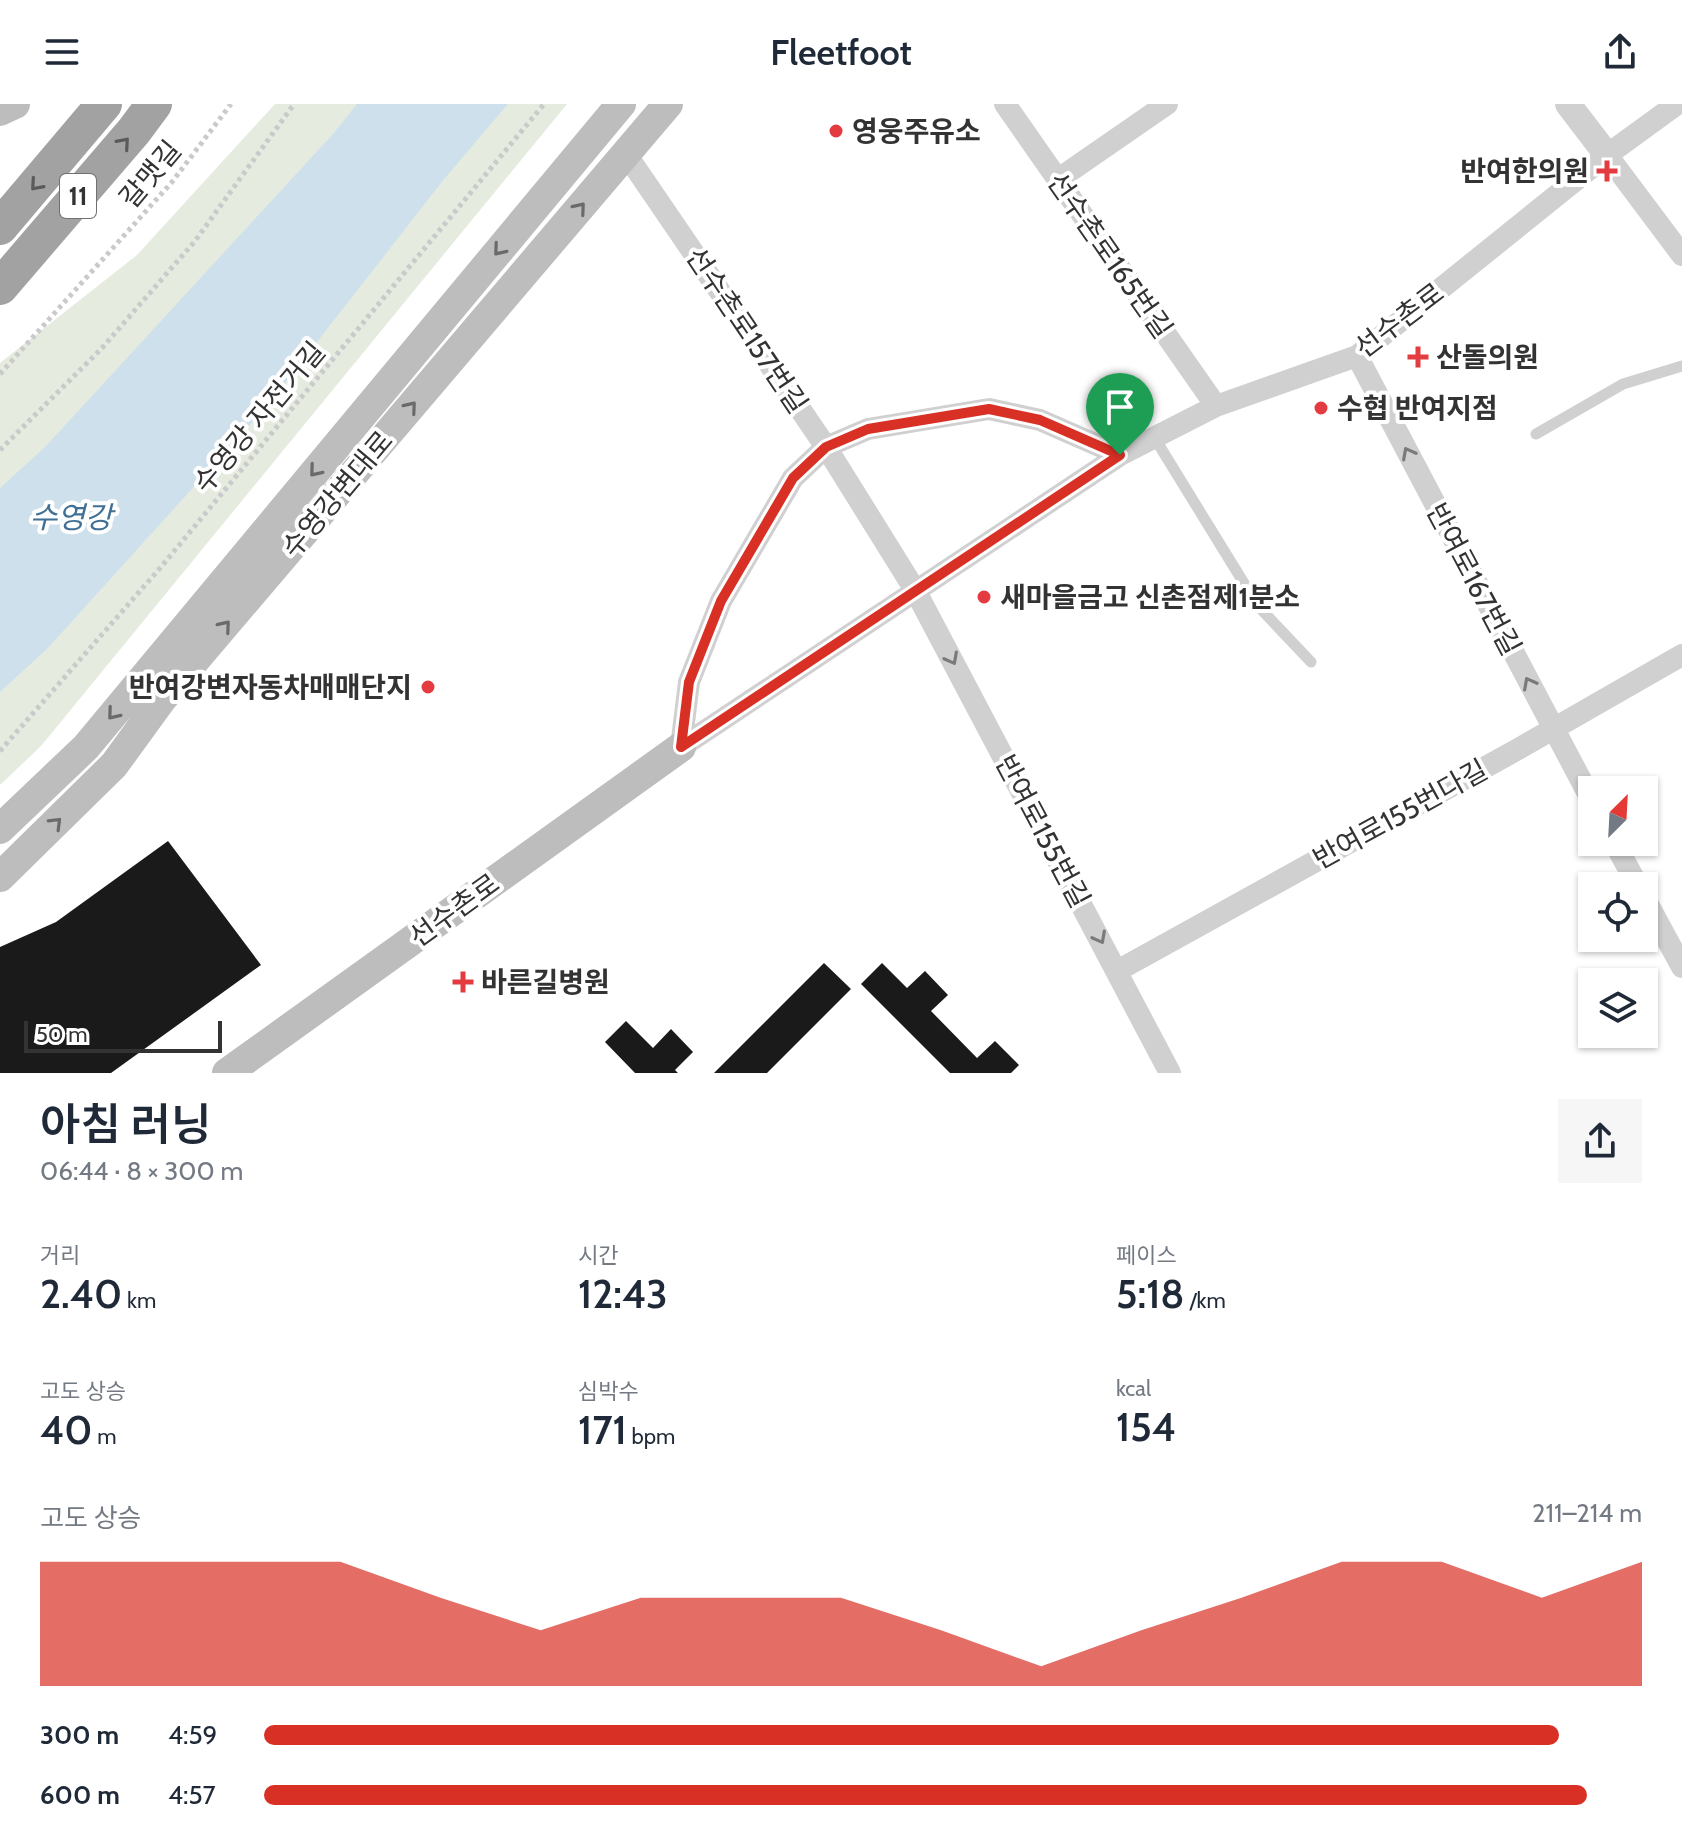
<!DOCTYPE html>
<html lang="ko">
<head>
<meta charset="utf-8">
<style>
	:root { --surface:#fff; --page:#f6f6f7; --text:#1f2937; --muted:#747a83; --accent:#d93025 }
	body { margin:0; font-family:Cabin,"Noto Sans KR",sans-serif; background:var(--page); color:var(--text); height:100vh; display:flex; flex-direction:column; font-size:30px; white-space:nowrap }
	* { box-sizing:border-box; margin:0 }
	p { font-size:26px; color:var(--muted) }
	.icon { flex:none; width:44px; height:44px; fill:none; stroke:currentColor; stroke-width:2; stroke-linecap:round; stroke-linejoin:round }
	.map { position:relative; height:969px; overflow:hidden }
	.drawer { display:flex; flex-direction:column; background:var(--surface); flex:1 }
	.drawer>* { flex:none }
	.needle { width:52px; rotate:24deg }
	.controls { position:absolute; left:1578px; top:672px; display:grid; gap:16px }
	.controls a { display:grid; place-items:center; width:80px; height:80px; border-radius:0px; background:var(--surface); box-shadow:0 2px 6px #0004; font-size:40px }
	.scale { position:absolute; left:24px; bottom:20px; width:198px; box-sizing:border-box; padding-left:8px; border:4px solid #333; border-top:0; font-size:22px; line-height:28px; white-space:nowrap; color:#333; -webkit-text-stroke:6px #fff; paint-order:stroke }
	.pin { position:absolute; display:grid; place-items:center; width:68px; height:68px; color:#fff; margin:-82px -34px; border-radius:50% 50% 50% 0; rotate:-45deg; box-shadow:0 0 8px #0007 }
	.pin .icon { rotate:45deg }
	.round { display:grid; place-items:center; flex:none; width:84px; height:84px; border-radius:0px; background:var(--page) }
	.summary { display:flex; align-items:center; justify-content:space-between; height:136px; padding:0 40px }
	h1 { font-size:44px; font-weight:600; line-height:60px }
	.stats { display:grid; grid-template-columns:repeat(3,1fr); gap:12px; height:136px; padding:8px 40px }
	.stats div { display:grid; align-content:center }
	.stats b { font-size:40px; font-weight:600 }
	.stats small { font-size:22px; font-weight:400 }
	.stats p { font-size:22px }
	.chart { height:224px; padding:16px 40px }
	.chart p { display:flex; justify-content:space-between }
	.chart svg { width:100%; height:144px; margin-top:8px; fill:var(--accent); opacity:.7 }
	ul { padding:0 40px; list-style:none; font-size:26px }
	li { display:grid; grid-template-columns:128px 96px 1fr; align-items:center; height:60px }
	li i { height:20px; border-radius:10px; background:var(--accent) }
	header { display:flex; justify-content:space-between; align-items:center; height:104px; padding:0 40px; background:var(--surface); font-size:36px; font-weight:600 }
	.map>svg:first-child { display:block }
	.green { fill:#e5ebdf }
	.water { fill:#cfe0ed }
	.building { fill:#1a1a1a }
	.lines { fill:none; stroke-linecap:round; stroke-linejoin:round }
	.path { stroke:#cacaca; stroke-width:5; stroke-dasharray:4 4; stroke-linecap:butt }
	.service { stroke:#d0d0d0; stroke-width:11 }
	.minor { stroke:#d0d0d0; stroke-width:22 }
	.tertiary { stroke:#d0d0d0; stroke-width:26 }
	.secondary { stroke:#bdbdbd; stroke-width:30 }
	.trunk { stroke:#a2a2a2; stroke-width:36 }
	.oneway { stroke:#5a5a5a }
	.oneway2 { stroke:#6a6a6a }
	.oneway3 { stroke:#7a7a7a }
	.route-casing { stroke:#fff; stroke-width:16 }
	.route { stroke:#d93025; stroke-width:10 }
	.poi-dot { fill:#e33b3f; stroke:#fff; stroke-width:3 }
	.labels { text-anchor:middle; stroke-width:8; stroke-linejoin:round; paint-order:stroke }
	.shield { fill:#fff; stroke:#707070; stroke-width:2 }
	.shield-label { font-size:26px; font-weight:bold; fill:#333 }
	.poi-label { font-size:28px; font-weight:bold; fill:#333; stroke:#fff; text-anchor:start }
	.street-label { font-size:28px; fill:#333; stroke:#fff }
	.water-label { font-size:30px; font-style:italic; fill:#407095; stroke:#fff }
</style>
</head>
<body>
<header><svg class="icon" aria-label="menu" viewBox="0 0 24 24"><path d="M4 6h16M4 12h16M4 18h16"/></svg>Fleetfoot<svg class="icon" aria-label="share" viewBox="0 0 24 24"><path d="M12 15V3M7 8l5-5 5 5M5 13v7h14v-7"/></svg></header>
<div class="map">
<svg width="1682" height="969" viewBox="0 0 1682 969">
	<rect width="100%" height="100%" fill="#fff"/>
	<path class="green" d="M275 0H567L41 642 0 681V259L137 151Z"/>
	<path class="water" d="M357 0H508L445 74 267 302 47 545 0 588V384L45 343 332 31Z"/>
	<path class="building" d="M168 737 261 861 111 969H0V843L56 818Z
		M824 859 851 885 767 969H714Z
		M882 859 907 884 925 867 948 891 931 907 977 954 995 937 1019 961 1011 969H950L861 880Z
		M626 917 653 944 671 925 693 948 675 966 678 969H635L605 938Z"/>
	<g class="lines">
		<path class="path" d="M0 270 172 78 231 0
			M0 346 102 244 195 137 294 0
			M0 647 161 463 544 0"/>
		<path class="service" d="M1536 330 1623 280 1682 262
			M1154 333 1258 502 1311 558"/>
		<path class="minor" d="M1005 0 1216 302
			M626 50 826 343 915 486 1170 969
			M1607 51 1682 151
			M1057 76 1167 0
			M1357 252 1592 697
			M681 643 1120 351 1216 302 1357 252 1607 51 1677 0
			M681 643 689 578 721 497 793 374 826 343 868 325 989 305 1040 316 1120 351
			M1614 738 1638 782
			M1644 793 1682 863
			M1117 867 1520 644 1682 551"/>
		<path class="tertiary" d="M1568 0 1607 51"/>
		<path class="secondary" d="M0 7 15 0
			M0 725 86 643 621 0
			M0 773 114 661 162 595 668 0
			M227 969 681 643"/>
		<path class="trunk" d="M0 123 104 0
			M0 183 134 27 154 0"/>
	</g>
	<defs><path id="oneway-chevron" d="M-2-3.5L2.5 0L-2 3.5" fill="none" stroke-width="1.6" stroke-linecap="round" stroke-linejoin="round" transform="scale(2)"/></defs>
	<g class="oneway">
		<use href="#oneway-chevron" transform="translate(124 39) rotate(-49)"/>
		<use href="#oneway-chevron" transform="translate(36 81) rotate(131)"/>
	</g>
	<g class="oneway2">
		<use href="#oneway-chevron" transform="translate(580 104) rotate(-50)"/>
		<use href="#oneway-chevron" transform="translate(499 146) rotate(130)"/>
		<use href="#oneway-chevron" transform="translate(411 303) rotate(-50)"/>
		<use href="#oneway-chevron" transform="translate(315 367) rotate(130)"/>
		<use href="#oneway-chevron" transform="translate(225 522) rotate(-50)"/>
		<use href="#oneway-chevron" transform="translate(113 610) rotate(130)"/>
		<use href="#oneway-chevron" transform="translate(56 719) rotate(-45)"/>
	</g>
	<g class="oneway3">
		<use href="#oneway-chevron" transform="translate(1408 349) rotate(-118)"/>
		<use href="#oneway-chevron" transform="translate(952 555) rotate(62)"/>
		<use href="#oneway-chevron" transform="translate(1529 579) rotate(-118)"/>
		<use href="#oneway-chevron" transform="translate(1100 834) rotate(62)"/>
	</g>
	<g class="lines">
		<defs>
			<path id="route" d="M989 305 1040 316 1120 351 681 643 689 578 721 497 793 374 826 343 868 325Z"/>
		</defs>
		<use href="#route" class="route-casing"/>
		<use href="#route" class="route"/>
	</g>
	<g class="poi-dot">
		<circle cx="836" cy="27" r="8"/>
		<path d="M1603 55h8v8h8v8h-8v8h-8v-8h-8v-8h8z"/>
		<path d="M1414 241h8v8h8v8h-8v8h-8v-8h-8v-8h8z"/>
		<circle cx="1321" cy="304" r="8"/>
		<circle cx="984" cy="493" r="8"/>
		<circle cx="428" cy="583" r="8"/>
		<path d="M459 866h8v8h8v8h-8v8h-8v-8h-8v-8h8z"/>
	</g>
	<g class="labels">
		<rect class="shield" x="60" y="70" width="36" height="44" rx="6"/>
		<g class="shield-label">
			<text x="78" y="101">11</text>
		</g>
		<g class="poi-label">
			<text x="852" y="37">영웅주유소</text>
			<text x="1589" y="77" text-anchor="end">반여한의원</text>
			<text x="1436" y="263">산돌의원</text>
			<text x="1337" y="314">수협 반여지점</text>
			<text x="1000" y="503">새마을금고 신촌점제1분소</text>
			<text x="412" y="593" text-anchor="end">반여강변자동차매매단지</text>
			<text x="481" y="888">바른길병원</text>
		</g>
		<g class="street-label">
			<text transform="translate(150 70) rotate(-50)" y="10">갈맷길</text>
			<text transform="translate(1110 151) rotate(55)" y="10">선수촌로165번길</text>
			<text transform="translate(1399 216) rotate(-37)" y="10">선수촌로</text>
			<text transform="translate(747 226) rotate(56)" y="10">선수촌로157번길</text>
			<text transform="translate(259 313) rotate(-50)" y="10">수영강 자전거길</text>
			<text transform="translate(337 390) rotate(-50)" y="10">수영강변대로</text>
			<text transform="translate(1474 475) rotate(62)" y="10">반여로167번길</text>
			<text transform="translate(1400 710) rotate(-29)" y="10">반여로155번다길</text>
			<text transform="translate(1043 727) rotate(62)" y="10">반여로155번길</text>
			<text transform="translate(454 806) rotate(-36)" y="10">선수촌로</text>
		</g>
		<g class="water-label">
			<text x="71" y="424">수영강</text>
		</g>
	</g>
</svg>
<div class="controls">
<a><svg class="needle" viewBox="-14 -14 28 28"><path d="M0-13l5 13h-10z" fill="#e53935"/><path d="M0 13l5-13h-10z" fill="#747a83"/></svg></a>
<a><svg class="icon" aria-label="locate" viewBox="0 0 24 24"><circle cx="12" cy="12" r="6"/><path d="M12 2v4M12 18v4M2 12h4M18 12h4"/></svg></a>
<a><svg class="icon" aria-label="layers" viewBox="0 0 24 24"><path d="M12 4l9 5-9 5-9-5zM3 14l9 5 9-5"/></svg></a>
</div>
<div class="scale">50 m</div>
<div class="pin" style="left:1120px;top:351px;background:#1e9e55"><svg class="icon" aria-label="arrive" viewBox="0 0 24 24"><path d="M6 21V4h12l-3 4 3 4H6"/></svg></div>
</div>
<section class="drawer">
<div class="summary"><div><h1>아침 러닝</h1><p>06:44 · 8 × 300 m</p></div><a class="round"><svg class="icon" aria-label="share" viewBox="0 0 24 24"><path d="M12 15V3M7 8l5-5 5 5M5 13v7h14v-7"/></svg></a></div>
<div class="stats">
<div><p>거리</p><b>2.40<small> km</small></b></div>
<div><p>시간</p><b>12:43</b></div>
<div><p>페이스</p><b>5:18<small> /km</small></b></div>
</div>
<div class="stats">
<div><p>고도 상승</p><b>40<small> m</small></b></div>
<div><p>심박수</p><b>171<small> bpm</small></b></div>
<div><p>kcal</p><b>154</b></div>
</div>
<div class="chart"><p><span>고도 상승</span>211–214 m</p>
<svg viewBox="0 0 160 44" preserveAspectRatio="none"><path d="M0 44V6L10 6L20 6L30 6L40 17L50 27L60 17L70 17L80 17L90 27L100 38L110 27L120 17L130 6L140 6L150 17L160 6V44z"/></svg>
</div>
<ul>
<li><b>300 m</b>4:59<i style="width:94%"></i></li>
<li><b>600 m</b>4:57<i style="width:96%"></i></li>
</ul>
</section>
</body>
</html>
